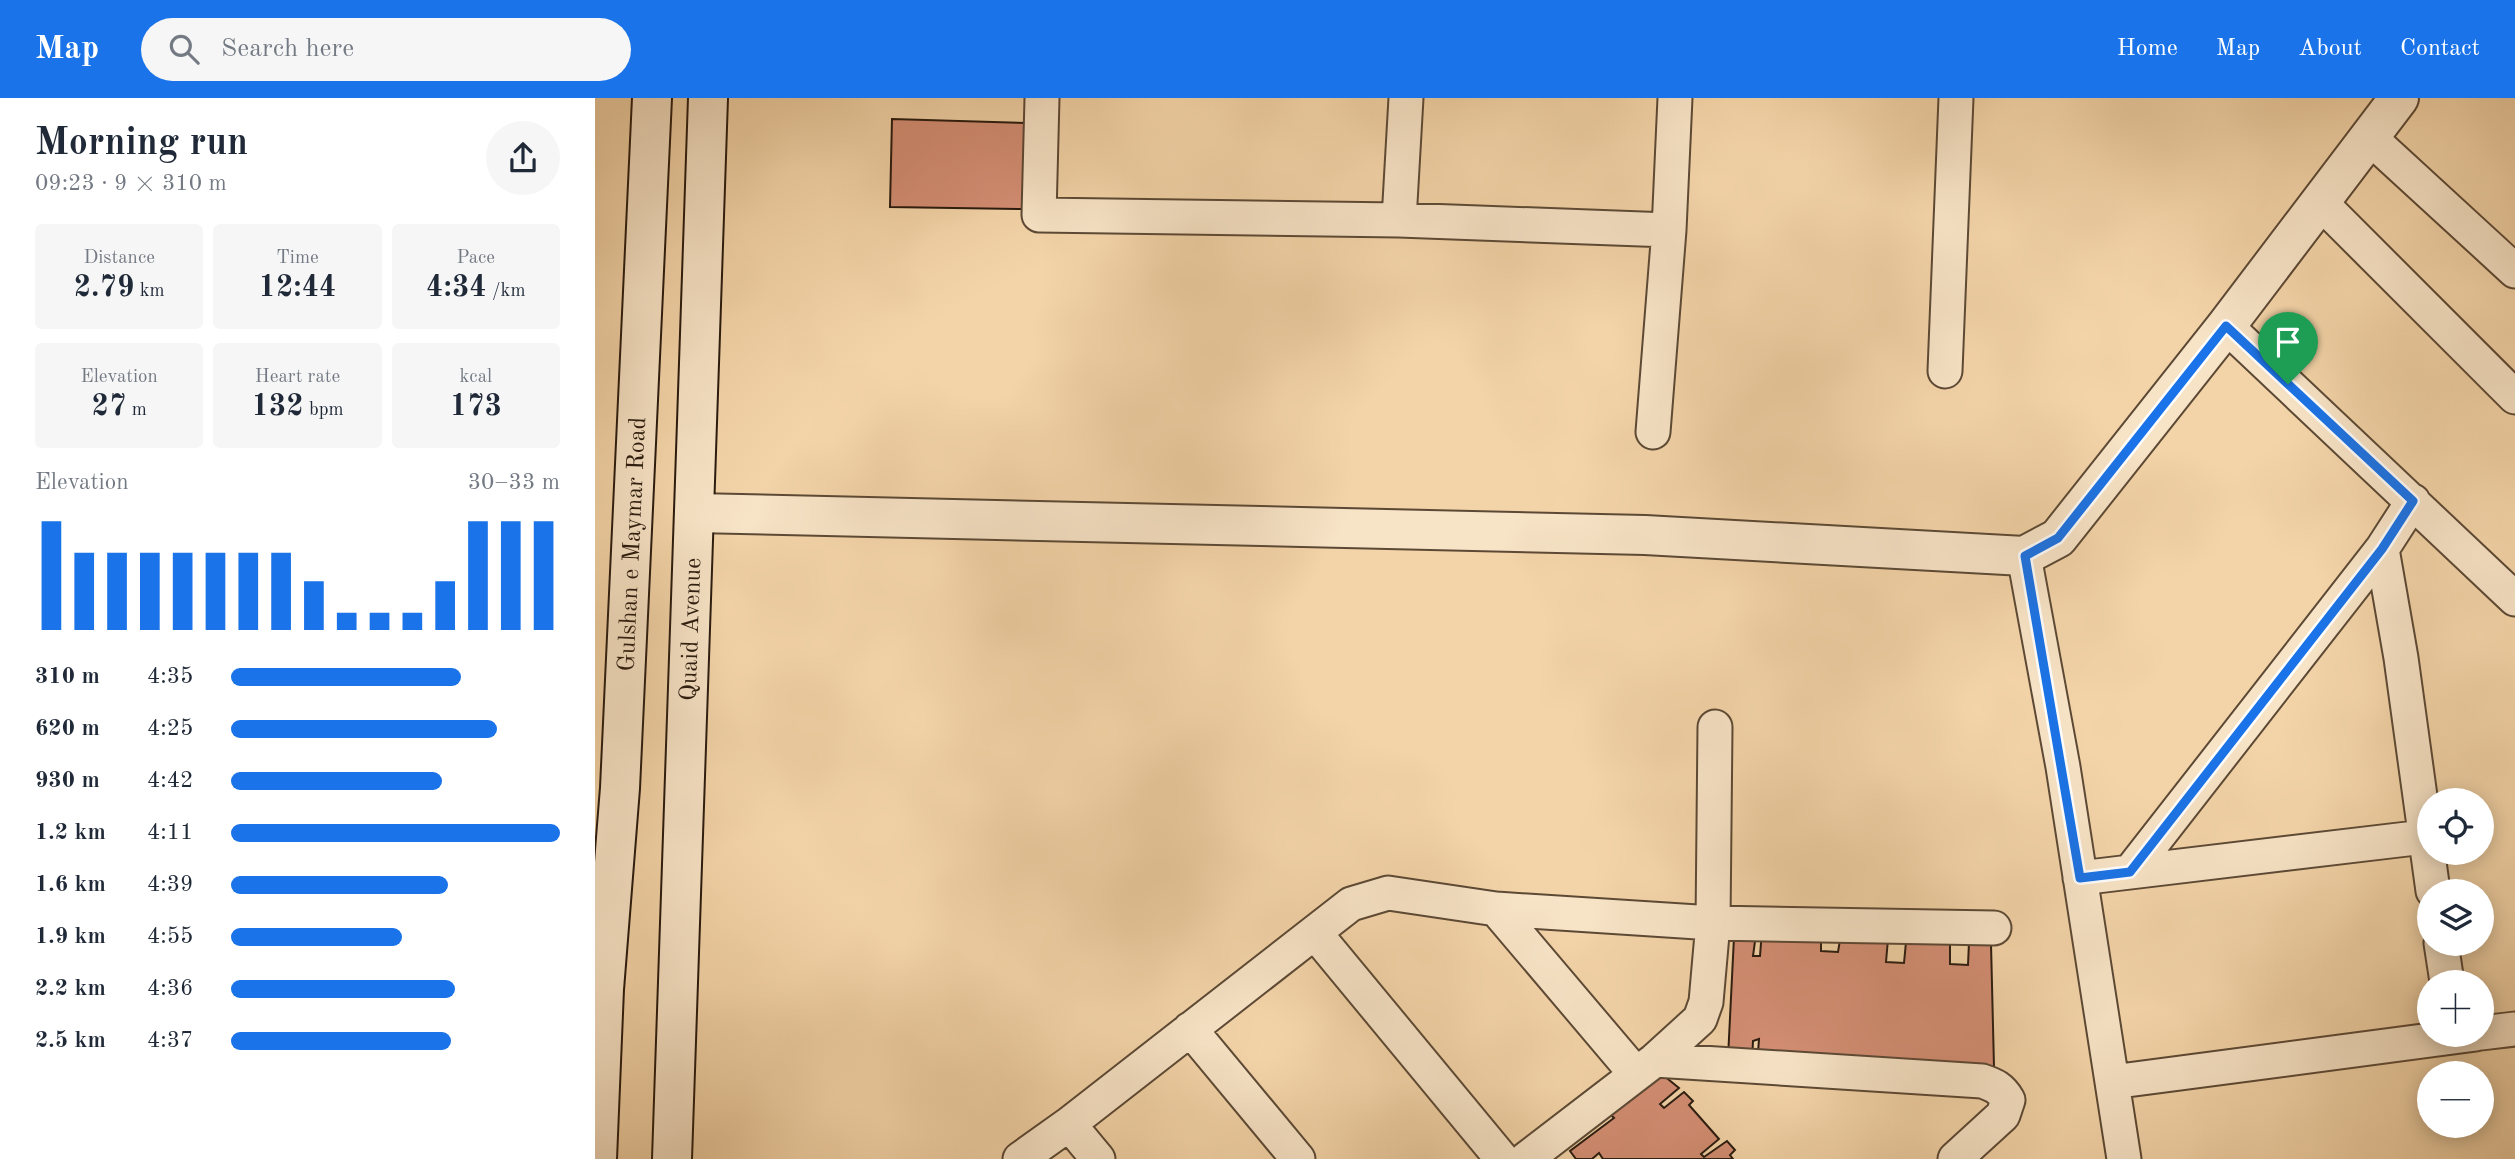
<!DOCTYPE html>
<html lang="en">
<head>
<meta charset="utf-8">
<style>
	:root { --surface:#fff; --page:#f6f6f7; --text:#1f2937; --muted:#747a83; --accent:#1a73e8 }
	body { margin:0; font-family:"Old Standard TT",serif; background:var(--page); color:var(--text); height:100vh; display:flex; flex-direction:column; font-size:26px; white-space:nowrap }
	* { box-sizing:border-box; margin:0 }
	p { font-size:23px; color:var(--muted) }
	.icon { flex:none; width:38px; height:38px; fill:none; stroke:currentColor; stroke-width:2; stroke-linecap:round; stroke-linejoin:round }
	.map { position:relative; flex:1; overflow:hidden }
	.panel { display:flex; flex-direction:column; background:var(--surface); width:595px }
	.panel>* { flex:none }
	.tools { position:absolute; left:1822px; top:690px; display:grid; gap:14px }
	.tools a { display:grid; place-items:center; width:77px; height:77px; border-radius:50%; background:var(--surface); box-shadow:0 4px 18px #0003; font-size:35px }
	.pin { position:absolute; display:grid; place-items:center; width:60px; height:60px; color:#fff; margin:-72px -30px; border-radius:50% 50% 50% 0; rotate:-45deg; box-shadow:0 0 7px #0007 }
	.pin .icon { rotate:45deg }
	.round { display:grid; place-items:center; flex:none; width:74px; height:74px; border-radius:37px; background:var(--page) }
	.summary { display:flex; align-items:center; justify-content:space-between; height:119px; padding:0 35px }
	h1 { font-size:38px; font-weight:800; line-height:52px }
	.metrics { display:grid; grid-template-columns:repeat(3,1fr); gap:10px; height:119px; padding:7px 35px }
	.metrics div { display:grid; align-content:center; border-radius:7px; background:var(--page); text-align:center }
	.metrics b { font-size:30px; font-weight:800 }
	.metrics small { font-size:19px; font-weight:400 }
	.metrics p { font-size:19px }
	.chart { height:196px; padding:14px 35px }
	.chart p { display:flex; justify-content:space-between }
	.chart svg { width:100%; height:126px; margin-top:7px; stroke:var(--accent); stroke-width:6 }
	ul { padding:0 35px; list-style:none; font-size:23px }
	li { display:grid; grid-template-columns:112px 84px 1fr; align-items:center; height:52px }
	li i { height:18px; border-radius:9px; background:var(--accent) }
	header { display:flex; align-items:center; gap:42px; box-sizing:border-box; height:98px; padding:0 35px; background:var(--accent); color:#fff }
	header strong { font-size:33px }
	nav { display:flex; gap:38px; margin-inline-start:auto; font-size:24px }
	.search { width:490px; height:63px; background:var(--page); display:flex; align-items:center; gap:18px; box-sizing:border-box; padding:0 24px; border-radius:38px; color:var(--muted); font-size:26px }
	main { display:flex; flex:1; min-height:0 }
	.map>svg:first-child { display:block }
	.building { fill:#d48e74; stroke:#2a1b0f; stroke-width:2 }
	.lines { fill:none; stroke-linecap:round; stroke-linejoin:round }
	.minor-casing { stroke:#5c4935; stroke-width:37 }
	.tertiary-casing { stroke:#5c4935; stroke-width:42 }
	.secondary-casing { stroke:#2a1b0f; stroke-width:42 }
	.minor { stroke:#f7e3c6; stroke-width:33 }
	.tertiary { stroke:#f7e3c6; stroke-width:38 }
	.secondary { stroke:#f7e3c6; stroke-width:38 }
	.route-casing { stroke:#fff; stroke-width:14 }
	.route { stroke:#1a73e8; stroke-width:9 }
	.labels { text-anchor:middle; stroke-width:5; stroke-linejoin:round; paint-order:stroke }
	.street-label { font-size:24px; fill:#2a1b0f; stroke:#f7e3c6 }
</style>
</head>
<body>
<header>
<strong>Map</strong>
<div class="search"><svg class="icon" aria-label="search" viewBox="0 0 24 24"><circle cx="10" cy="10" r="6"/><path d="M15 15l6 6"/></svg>Search here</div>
<nav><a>Home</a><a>Map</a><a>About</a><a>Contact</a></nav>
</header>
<main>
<section class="panel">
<div class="summary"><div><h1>Morning run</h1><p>09:23 · 9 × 310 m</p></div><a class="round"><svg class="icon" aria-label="share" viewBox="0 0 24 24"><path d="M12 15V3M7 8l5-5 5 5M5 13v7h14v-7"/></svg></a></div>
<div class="metrics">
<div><p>Distance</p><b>2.79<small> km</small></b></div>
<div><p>Time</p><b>12:44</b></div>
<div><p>Pace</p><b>4:34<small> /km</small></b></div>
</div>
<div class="metrics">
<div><p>Elevation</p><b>27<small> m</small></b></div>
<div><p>Heart rate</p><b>132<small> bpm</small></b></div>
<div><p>kcal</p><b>173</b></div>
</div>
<div class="chart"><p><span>Elevation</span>30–33 m</p>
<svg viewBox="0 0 160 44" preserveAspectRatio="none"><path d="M5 44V6M15 44V17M25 44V17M35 44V17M45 44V17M55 44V17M65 44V17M75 44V17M85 44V27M95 44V38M105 44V38M115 44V38M125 44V27M135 44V6M145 44V6M155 44V6"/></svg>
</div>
<ul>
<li><b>310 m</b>4:35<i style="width:70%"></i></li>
<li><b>620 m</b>4:25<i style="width:81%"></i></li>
<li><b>930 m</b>4:42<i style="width:64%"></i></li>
<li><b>1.2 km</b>4:11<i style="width:100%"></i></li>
<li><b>1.6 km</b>4:39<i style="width:66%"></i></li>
<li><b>1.9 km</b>4:55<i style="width:52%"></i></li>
<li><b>2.2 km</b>4:36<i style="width:68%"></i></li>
<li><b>2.5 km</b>4:37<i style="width:67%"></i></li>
</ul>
</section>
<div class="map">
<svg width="1920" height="1061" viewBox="0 0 1920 1061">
	<rect width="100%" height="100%" fill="#f3d4a8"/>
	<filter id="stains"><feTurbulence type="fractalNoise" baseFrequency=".00286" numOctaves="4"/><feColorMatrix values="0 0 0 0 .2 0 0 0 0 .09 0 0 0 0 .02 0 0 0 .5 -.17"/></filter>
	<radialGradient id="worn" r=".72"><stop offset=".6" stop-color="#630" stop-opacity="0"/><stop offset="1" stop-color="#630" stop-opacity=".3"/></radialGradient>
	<path class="building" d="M297 21 433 25 429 111 295 109Z
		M1167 832 1226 839V853L1243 854 1245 842 1293 841 1291 864 1309 865 1311 844H1355V866L1373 867 1374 844 1396 846 1399 969 1162 968 1164 941 1158 943 1157 962 1133 960 1139 839 1161 836 1158 858H1165Z
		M1068 977 1084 990 1065 1006 1069 1010 1089 994 1098 1003 1094 1007 1124 1041 1106 1056 1109 1059 1132 1043 1140 1052 1135 1057 1138 1061H1008L1004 1055 997 1061H981L975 1053 1019 1020 1014 1015Z"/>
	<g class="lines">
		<defs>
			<path id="minor" d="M447 0 444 117 804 122 1074 132
				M1774 39 1920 173
				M1725 104 1920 299
				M804 122 811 0
				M1631 228 1920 501
				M1350 273 1361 0
				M1058 334 1074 132 1080 0
				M1818 403 1787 451 1806 560 1838 793
				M1429 458 1468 669 1529 1061
				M1535 774 1787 451
				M1485 780 1829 739
				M901 811 1040 975
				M720 835 907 1061
				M1846 845 1852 884
				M595 931 703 1061
				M1886 935 1920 931
				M1060 962 1387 983C1399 987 1406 990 1413 1002L1408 1017 1360 1061
				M1517 984 1881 936
				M474 1026 503 1061
				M425 1061 474 1026 756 806 793 795 901 811 1118 825 1399 830
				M931 1061 1060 962 1105 921 1111 904 1118 825 1120 629"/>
			<path id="tertiary" d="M100 415 1050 437 1429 458 1463 440 1631 228 1804 0"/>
			<g id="secondary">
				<path id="s1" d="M2 1061 9 891 25 690 57 0"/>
				<path id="s2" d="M77 1061 113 0"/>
			</g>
		</defs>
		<use href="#minor" class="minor-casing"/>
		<use href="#tertiary" class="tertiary-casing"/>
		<use href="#secondary" class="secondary-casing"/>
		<use href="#minor" class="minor"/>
		<use href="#tertiary" class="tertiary"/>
		<use href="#secondary" class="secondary"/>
	</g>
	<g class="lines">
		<defs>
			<path id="route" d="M1631 228 1818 403 1787 451 1535 774 1485 780 1430 458 1463 440Z"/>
		</defs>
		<use href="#route" class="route-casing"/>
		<use href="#route" class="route"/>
	</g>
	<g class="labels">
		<g class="street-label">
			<text dy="8" stroke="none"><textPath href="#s1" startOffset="616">Gulshan e Maymar Road</textPath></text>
			<text dy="8" stroke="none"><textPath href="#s2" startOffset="530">Quaid Avenue</textPath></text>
		</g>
	</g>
	<rect width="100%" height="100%" filter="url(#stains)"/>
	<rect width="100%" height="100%" fill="url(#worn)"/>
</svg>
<div class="tools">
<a><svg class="icon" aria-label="locate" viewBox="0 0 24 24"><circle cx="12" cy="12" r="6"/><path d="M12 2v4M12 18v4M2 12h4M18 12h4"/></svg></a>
<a><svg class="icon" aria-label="layers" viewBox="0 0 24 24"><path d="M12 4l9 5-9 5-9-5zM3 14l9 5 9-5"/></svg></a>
<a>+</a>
<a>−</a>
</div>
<div class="pin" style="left:1693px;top:286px;background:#1e9e55"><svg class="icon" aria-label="arrive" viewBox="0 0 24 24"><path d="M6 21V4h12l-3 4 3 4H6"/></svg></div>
</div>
</main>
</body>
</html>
